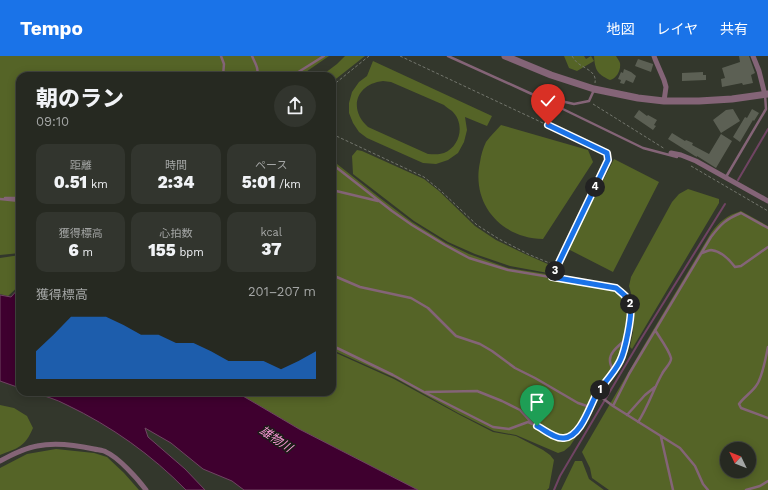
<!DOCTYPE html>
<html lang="ja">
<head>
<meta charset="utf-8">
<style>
	:root { --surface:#262921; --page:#32352e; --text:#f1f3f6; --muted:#a4a6a5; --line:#42453f; --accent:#1a73e8 }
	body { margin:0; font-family:"Work Sans","Noto Sans JP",sans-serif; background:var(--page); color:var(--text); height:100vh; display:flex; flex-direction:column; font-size:15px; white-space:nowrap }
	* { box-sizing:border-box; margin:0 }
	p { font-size:13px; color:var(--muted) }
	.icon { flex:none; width:22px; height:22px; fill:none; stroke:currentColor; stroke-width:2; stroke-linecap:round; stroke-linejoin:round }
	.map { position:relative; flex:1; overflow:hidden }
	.panel { position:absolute; left:16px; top:16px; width:320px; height:324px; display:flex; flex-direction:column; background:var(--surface); border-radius:12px; box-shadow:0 2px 10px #0003,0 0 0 1px var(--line) }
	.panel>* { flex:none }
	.needle { width:26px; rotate:313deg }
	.buttons { position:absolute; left:720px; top:386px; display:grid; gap:8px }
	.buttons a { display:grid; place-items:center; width:36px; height:36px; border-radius:50%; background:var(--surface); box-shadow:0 2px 10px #0003,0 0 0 1px var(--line); font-size:20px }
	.pin { position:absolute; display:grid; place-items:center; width:34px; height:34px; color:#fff; margin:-41px -17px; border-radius:50% 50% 50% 0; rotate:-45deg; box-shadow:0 0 4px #0007 }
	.pin .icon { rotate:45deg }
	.km { position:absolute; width:20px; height:20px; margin:-10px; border-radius:50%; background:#222; color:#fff; font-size:11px; line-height:20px; text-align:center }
	.round { display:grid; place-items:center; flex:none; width:42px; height:42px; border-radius:21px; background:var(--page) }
	.summary { display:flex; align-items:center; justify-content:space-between; height:68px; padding:0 20px }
	h1 { font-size:22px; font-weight:800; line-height:30px }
	.figures { display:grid; grid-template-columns:repeat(3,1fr); gap:6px; height:68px; padding:4px 20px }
	.figures div { display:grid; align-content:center; border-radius:10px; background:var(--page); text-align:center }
	.figures b { font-size:17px; font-weight:800 }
	.figures small { font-size:11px; font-weight:400 }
	.figures p { font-size:11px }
	.chart { height:112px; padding:8px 20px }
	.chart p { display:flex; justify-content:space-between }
	.chart svg { width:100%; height:72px; margin-top:4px; fill:var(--accent); opacity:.7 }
	header { display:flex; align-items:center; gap:24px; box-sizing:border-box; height:56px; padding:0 20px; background:var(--accent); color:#fff }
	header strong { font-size:19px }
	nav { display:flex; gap:22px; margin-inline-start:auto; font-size:14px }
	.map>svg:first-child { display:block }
	.green { fill:#556427; fill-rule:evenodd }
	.water { fill:#3f002f; stroke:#704463 }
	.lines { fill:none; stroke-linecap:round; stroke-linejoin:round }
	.stream { stroke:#704463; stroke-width:2 }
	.building { fill:#5c6054 }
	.path { stroke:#73766d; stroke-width:1; stroke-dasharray:3 2; stroke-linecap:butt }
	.service { stroke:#846477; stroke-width:2.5 }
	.minor { stroke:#846477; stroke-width:5 }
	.tertiary { stroke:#846477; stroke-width:7 }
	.route-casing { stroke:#fff; stroke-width:8 }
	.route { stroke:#1a73e8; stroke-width:5 }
	.labels { text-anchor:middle; stroke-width:3; stroke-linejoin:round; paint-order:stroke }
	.water-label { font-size:12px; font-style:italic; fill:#fc9ad9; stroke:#1c1d18 }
</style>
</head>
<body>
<header>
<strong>Tempo</strong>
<nav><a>地図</a><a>レイヤ</a><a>共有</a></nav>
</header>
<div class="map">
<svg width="768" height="434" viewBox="0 0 768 434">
	<rect width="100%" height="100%" fill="#33372c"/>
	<path class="green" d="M0 0H329L300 20H20V197L0 199Z
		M345 0H365L332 26V20H321L337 8Z
		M564 0H584L586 3 591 0 594 5 577 15 569 12Z
		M594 0H616C617 2 619 4 620 7 621 14 617 22 610 24 597 18 595 14 594 0Z
		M373 5 492 60 487 70 465 61 467 74 464 86 458 97 448 104 436 108 423 107 367 82 359 76 353 67 349 57V47L352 36 359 26 367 20ZM383 25 391 26 444 49C446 51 449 53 452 55 465 67 461 90 444 97 438 99 433 98 428 98L368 71C348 53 356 28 383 25Z
		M501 69 588 94 593 106 543 183C501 182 471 148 480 106 481 99 483 92 486 86 490 80 496 75 501 69Z
		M357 94 362 95 424 123 439 135 475 170 496 184 525 198 550 209 554 213 553 216 548 217 510 210 475 198 448 186 414 165 353 118 352 100Z
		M614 103 659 126 613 216 568 193Z
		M332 104 380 142 412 166 446 187 469 198 508 212 616 229 625 235 633 248 631 274 624 300 618 314 604 331 591 358 570 390 564 395 558 397 516 379 494 375 458 357 395 322 337 296 332 295Z
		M688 133 719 143V147L632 293 630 291 633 276 634 248 629 230 631 221 672 146 679 138Z
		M741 155 768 170V434H609L592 422 590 412 582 396 646 286 711 177C720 165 726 160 741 155ZM727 393H749V415H727Z
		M20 199V229L8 240 0 238V202Z
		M332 296 336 297 394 323 458 358 493 376 516 380 543 394 550 399 554 404 549 432 547 434H418L299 373 236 336H332Z
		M0 349 14 352 27 360 33 372C25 391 18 392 0 399Z
		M56 393 94 397 107 401 124 417 139 434H0V412L27 398Z
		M575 405H582L589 423 604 434H561Z"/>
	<path class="water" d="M20 231V332L0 325V239L11 241Z
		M32 336H236L299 373 418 434H244L232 425 203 413 171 387 145 372 148 381 185 413 205 434H186C152 399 111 370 67 349 56 343 44 340 32 336Z"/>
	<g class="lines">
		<path class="stream" d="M738 124 768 73
			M554 434 560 420 641 283 725 148"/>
	</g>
	<path class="building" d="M739 0H749L755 17 751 19 753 27 743 29 742 27 722 31 721 23 725 22 722 12 740 6Z
		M638 3 653 8V9L651 16 635 10Z
		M624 13 631 16 636 20 633 27 626 24 624 28 620 27 621 24 618 23 621 16 623 17Z
		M703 16V19H706V24L682 25V17Z
		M733 53 740 65 721 77 713 64 726 54Z
		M752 53 759 57 754 65 753 64 740 86 733 81 745 61 747 62Z
		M639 54 647 60 648 59 657 64 654 69 656 70 653 74 634 61Z
		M672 77 685 85 686 84 693 87 692 89 709 98 721 78 732 85 716 112 697 100V101L695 100 668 83Z"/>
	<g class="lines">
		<path class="path" d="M400 0 607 97 608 104 554 217
			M572 0C574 3 576 6 579 8 586 13 597 16 595 27
			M332 30 369 0
			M593 48 665 93
			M332 78 424 121 441 135 477 169 499 183 530 199 557 210
			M691 110 768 155"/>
		<path class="service" d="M221 0 224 8 223 20
			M252 0C255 7 259 12 257 20
			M448 0 534 39 643 92 677 101
			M292 20 324 0
			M538 40 574 48 589 45 594 34
			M332 108 392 155 412 169 445 189 469 202 508 214 616 232 624 238 630 248 629 267 625 290 620 305 597 338 588 356 576 376 571 380 565 382 557 381 537 370 528 366 509 373 493 371 424 336 393 319 337 292H332
			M726 121 766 53 765 39
			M332 134 378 145
			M5 142H20
			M0 143 20 145
			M702 197C705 196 709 194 711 194 721 195 729 203 735 211L741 210 768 191
			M332 219 360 231 411 242 428 252 456 280 480 288 492 295 515 312 535 322 578 347 590 351
			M768 291C766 301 762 323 756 330 751 337 744 341 739 348L741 352 768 362
			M613 315C612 312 610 308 610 305 609 296 620 289 626 283
			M426 336 477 335 502 345 520 354 532 367
			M597 338 613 350 680 392 695 410 703 428 708 434
			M613 350 629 318 711 181C721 168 726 163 741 157L768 172
			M627 359 645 339 655 331
			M638 366C648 351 653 334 662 318 664 313 672 307 671 302 669 294 660 282 655 274
			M661 381 673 434
			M746 434 760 430 768 425"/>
		<path class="minor" d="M654 0 655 3 664 24 666 31 664 45
			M753 0 759 15 765 39
			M671 97 681 99 696 105 768 145
			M0 405C11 399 24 392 37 390 55 386 76 389 94 393 98 394 103 394 106 396 118 401 138 423 146 434"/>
		<path class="tertiary" d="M505 0 551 19 594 33 638 42 664 45H699L732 43 768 38"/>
	</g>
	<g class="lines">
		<defs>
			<path id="route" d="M537 370C545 374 555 383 564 382 581 381 590 349 597 337 605 326 614 317 620 305 625 295 633 258 630 248 628 241 622 237 616 232L552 221 608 104 607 97 548 69"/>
		</defs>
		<use href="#route" class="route-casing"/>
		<use href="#route" class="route"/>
	</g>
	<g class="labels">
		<g class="water-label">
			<text transform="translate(276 383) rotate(34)" y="4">雄物川</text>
		</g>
	</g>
</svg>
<div class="buttons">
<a><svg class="needle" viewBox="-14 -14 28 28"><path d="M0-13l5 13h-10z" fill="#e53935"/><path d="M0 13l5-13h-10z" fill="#a4a6a5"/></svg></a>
</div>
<div class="pin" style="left:537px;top:370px;background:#1e9e55"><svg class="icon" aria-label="arrive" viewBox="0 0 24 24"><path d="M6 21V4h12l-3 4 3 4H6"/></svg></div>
<div class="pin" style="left:548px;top:69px;background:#d93025"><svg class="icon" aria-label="check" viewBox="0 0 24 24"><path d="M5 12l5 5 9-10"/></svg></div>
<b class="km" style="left:600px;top:334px">1</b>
<b class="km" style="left:630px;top:248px">2</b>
<b class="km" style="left:555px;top:215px">3</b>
<b class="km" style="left:595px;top:131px">4</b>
<section class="panel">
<div class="summary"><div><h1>朝のラン</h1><p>09:10</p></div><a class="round"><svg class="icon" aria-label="share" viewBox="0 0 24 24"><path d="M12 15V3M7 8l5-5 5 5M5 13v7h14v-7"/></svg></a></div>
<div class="figures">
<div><p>距離</p><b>0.51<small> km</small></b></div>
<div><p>時間</p><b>2:34</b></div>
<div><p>ペース</p><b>5:01<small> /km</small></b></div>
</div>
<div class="figures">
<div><p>獲得標高</p><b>6<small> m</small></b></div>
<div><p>心拍数</p><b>155<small> bpm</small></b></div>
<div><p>kcal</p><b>37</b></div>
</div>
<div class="chart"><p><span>獲得標高</span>201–207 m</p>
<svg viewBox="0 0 160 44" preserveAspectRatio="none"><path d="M0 44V27L10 17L20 6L30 6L40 6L50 11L60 17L70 17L80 22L90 22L100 27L110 33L120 33L130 33L140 38L150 33L160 27V44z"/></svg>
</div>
</section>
</div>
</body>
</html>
